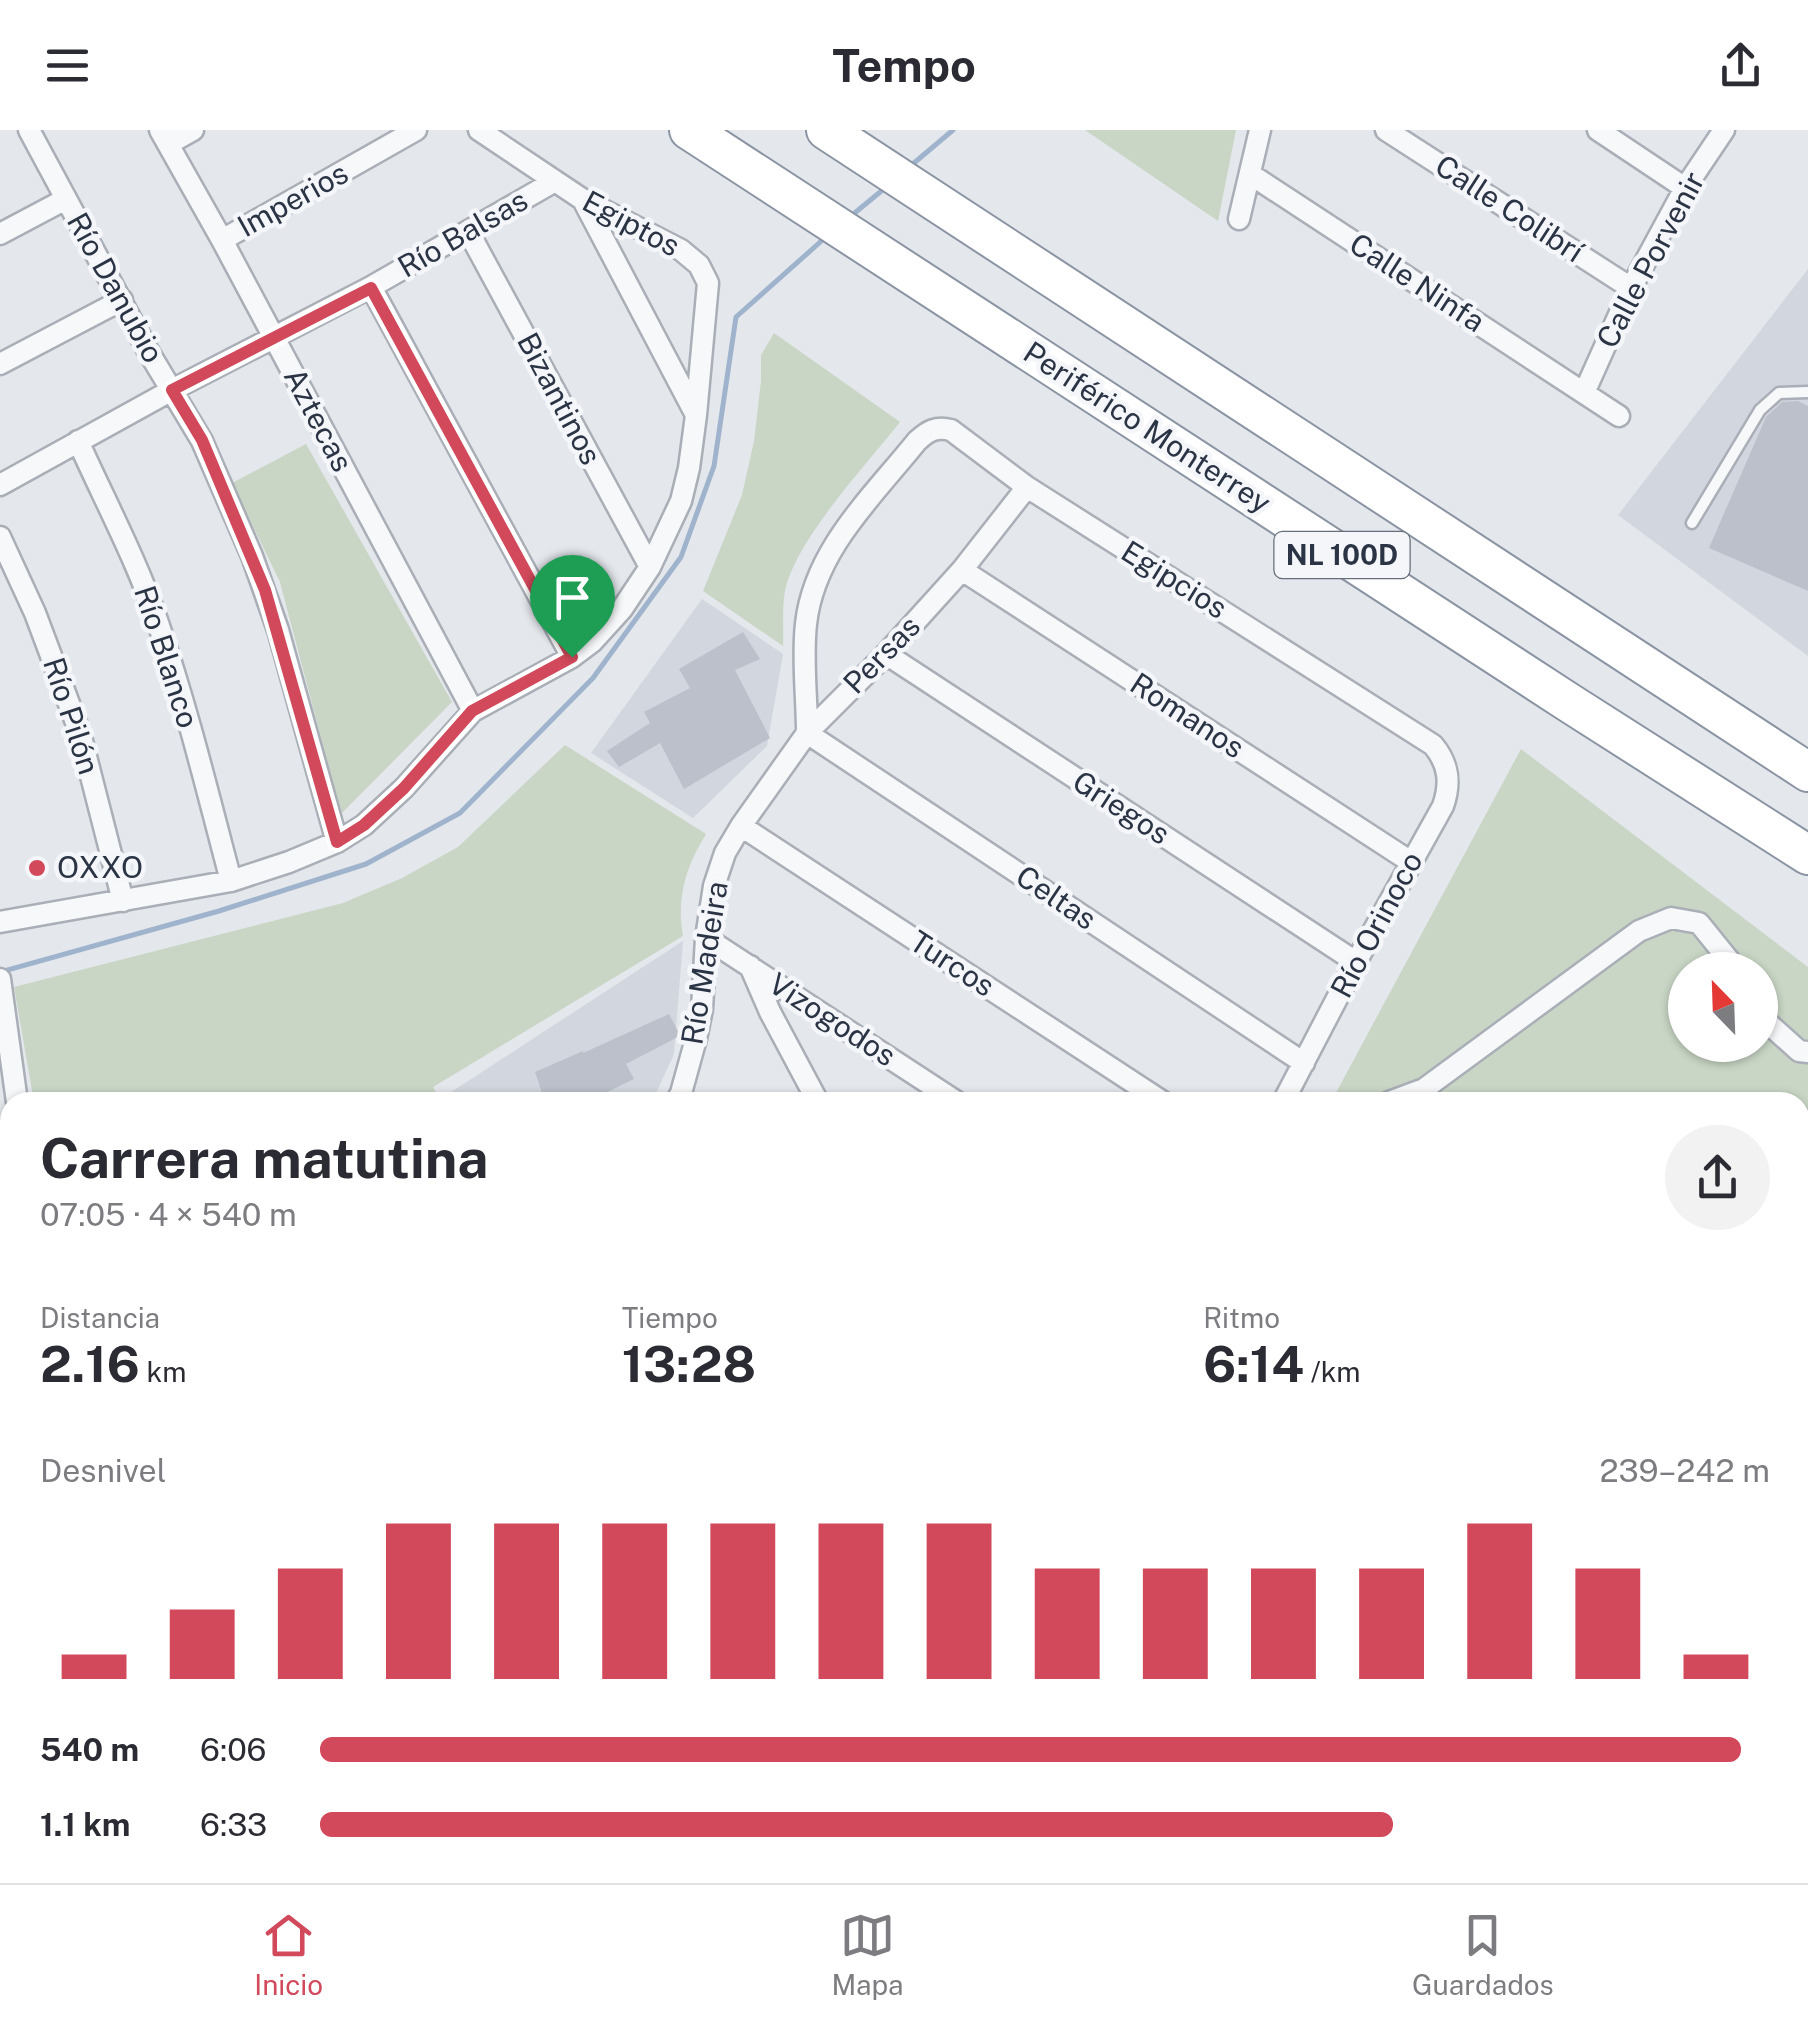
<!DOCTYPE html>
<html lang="es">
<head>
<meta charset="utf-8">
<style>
	:root { --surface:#fff; --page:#f2f2f3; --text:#2b2b33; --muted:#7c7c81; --line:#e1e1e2; --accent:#d1495b }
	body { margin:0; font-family:"Public Sans",sans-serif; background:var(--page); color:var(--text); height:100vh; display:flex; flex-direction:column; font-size:38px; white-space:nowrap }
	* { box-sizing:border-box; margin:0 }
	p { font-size:32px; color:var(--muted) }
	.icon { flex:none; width:55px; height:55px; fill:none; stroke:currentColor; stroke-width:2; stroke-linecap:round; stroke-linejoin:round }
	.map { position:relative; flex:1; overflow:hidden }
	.panel { position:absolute; left:0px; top:962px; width:1810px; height:792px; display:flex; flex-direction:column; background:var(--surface); border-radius:30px 30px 0 0; box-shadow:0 2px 8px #0004 }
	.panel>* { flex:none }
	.needle { width:65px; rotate:337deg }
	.tools { position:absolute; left:1668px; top:822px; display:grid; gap:20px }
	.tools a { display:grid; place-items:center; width:110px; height:110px; border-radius:50%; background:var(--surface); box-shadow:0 2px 8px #0004; font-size:50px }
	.pin { position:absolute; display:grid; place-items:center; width:85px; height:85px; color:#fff; margin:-102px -42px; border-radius:50% 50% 50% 0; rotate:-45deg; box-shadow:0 0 10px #0007 }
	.pin .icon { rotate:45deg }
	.round { display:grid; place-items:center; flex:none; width:105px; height:105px; border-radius:52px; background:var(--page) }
	.head { display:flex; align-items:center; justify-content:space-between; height:170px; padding:0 40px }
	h1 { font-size:55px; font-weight:700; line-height:75px }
	.metrics { display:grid; grid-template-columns:repeat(3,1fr); gap:15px; height:170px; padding:10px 40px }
	.metrics div { display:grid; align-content:center }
	.metrics b { font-size:50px; font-weight:700 }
	.metrics small { font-size:28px; font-weight:400 }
	.metrics p { font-size:28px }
	.chart { height:280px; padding:20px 40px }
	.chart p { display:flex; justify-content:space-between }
	.chart svg { width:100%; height:180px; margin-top:10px; stroke:var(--accent); stroke-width:6 }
	ul { padding:0 40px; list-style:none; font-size:32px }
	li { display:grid; grid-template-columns:160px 120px 1fr; align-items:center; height:75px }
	li i { height:25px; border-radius:12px; background:var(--accent) }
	header { display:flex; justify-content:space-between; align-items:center; height:130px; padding:0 40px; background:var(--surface); font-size:45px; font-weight:700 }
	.tab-bar { display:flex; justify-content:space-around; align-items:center; height:140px; border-top:2px solid var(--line); background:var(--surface); font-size:28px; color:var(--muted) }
	.tab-bar a { display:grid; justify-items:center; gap:5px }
	.tab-bar .current { color:var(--accent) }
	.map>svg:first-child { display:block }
	.built { fill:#d2d6de }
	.green { fill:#c9d6c5; fill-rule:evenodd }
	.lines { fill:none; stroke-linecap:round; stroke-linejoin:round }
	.stream { stroke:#9fb4cc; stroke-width:5 }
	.building { fill:#bbc0ca }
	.lane-casing { stroke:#a9aeb7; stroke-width:15 }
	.street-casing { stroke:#a9aeb7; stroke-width:25 }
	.secondary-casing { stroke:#a9aeb7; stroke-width:32 }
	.highway-casing { stroke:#8b94a3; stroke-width:42 }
	.lane { stroke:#f7f8fa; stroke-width:10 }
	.street { stroke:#f7f8fa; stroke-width:20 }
	.secondary { stroke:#fff; stroke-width:28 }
	.highway { stroke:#fff; stroke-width:38 }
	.route-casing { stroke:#fff; stroke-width:20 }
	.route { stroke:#d1495b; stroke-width:12 }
	.poi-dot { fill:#d1495b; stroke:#f4f6f9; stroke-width:4 }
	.labels { text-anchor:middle; stroke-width:9; stroke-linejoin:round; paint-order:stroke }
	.shield { fill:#f4f6f9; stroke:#676e7b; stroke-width:2.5 }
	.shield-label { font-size:28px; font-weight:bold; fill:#2b3445 }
	.street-label { font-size:30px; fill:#2b3445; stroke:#f4f6f9 }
	.poi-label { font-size:30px; fill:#2b3445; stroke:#f4f6f9; text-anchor:start }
</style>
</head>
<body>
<header><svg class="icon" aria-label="menu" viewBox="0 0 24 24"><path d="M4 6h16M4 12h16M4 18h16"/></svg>Tempo<svg class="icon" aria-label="share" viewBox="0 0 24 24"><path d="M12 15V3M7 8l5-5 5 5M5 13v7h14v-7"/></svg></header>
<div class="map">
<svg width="1808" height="1753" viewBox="0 0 1808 1753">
	<rect width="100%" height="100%" fill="#e4e7ec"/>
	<path class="built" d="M1808 139V526L1618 385Z
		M702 469 783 524 767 616 693 688 591 623Z
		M683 811 674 924 652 972H453L448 964Z"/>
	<path class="green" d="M1085 0H1236L1218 91Z
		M774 203 900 292C866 335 803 402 787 453 781 472 784 497 783 516L703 461 742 365 754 311 761 251V225Z
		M306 314 452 572 341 684 280 452 232 353Z
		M565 615 706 704C686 736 676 769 683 806L433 957 441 972H34L14 857 343 773 402 748 458 717Z
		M1521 619 1808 837V1229L1800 1226V972H1331ZM1685 840H1760V915H1685Z
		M1800 1649 1808 1652V1753H1526L1529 1745H1800Z"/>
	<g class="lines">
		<path class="stream" d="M908 38 953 0
			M851 86 885 58
			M0 842 219 781 366 734 460 683 593 548 681 427 714 336 736 187 827 106"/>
	</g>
	<path class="building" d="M1798 271 1808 276V461L1709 418 1766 287 1782 272Z
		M743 502 760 529 735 540 770 608 684 659 660 613 619 637 607 621 650 593 644 582 690 558 679 539Z
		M669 884 679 903 676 908 626 934 634 949 599 966 602 972H545L535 942 583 921V923Z"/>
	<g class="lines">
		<defs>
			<path id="lane" d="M1692 393 1760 280 1779 263 1808 262"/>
			<path id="street" d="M29 0 148 221 202 311 252 426 278 500 337 712
				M160 0 222 110 473 581
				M1386 0 1631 158
				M1598 0 1685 58
				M168 14 193 0
				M1250 44 1619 286
				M583 70 695 283
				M1239 89 1260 0
				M468 101 650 437
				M0 104 66 69
				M222 110 416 0
				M371 157 572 527
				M0 234 122 170
				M1584 263 1631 158 1685 58 1724 0
				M78 311C105 371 137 431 158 493 187 577 208 664 231 751
				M0 355 172 260 371 157 555 51
				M0 407 35 483 80 603 123 771
				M962 440 1411 732
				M886 524 1356 832
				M807 603C807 567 802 529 806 494 814 420 873 366 917 311 928 301 936 296 951 300L1027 357 1433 615C1449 634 1451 653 1443 676L1356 832 1283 972
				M807 603 1304 933
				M741 696 1163 972
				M0 792 231 751 289 732 337 712 364 695 404 658 473 581 572 527 592 512 622 479 650 437 681 371 689 338 696 285 708 153 699 135 681 120 582 69 479 0
				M706 808 957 972
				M750 836 770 882 818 972
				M0 849 17 972
				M1760 886 1799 921 1808 922
				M676 972 681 963 696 909 702 879 706 808 714 756 725 723 741 696 807 603 886 524 962 440 1027 357
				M1389 972 1424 959 1639 801 1671 788 1699 793 1737 840
				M0 1050 10 1049
				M0 1106 10 1100
				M0 1233 10 1226
				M1800 1306 1808 1309
				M0 1372 10 1365
				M1800 1418 1808 1421
				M0 1512 10 1505
				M1800 1532 1808 1535
				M0 1539 10 1532
				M0 1573 10 1591
				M1800 1643 1808 1645
				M96 1745 100 1753
				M222 1745 227 1753
				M352 1745 354 1753
				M403 1745 407 1753
				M908 1745 910 1753
				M1011 1745 1012 1753
				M1126 1745 1151 1753
				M1438 1745 1461 1753
				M735 1753 746 1745
				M1522 1753 1525 1745"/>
			<path id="secondary" d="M428 1753 439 1745
				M543 1753 554 1745"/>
			<path id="highway" d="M689 0 1568 572 1808 725
				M826 0 1808 642"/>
		</defs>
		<use href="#lane" class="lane-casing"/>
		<use href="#street" class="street-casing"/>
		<use href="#secondary" class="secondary-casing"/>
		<use href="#highway" class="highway-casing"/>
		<use href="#lane" class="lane"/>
		<use href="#street" class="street"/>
		<use href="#secondary" class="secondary"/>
		<use href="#highway" class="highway"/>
	</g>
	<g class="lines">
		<defs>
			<path id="route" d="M371 158 572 527 472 581 404 658 364 695 337 712 265 460 202 310 172 260Z"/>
		</defs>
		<use href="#route" class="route-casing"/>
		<use href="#route" class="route"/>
	</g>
	<circle class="poi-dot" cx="37" cy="738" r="10"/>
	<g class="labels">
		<rect class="shield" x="1274.5" y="402" width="135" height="46" rx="8"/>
		<g class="shield-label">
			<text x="1342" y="435">NL 100D</text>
		</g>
		<g class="street-label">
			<text transform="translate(293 70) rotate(-29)" y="10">Imperios</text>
			<text transform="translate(1509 79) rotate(33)" y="10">Calle Colibrí</text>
			<text transform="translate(631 94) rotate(28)" y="10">Egiptos</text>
			<text transform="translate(463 104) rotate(-30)" y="10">Río Balsas</text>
			<text transform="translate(1651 130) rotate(-62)" y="10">Calle Porvenir</text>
			<text transform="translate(1417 153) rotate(33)" y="10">Calle Ninfa</text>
			<text transform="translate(115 158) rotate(61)" y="10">Río Danubio</text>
			<text transform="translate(559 269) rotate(62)" y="10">Bizantinos</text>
			<text transform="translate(318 290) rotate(62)" y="10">Aztecas</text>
			<text transform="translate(1147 298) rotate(33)" y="10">Periférico Monterrey</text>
			<text transform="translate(1174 450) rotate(32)" y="10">Egipcios</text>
			<text transform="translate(882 525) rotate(-46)" y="10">Persas</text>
			<text transform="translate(166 527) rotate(72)" y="10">Río Blanco</text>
			<text transform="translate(71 586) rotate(72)" y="10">Río Pilón</text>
			<text transform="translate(1187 586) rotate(33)" y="10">Romanos</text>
			<text transform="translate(1121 678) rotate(33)" y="10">Griegos</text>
			<text transform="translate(1056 768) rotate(34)" y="10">Celtas</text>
			<text transform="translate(1377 795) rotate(-62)" y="10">Río Orinoco</text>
			<text transform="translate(705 833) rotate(-81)" y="10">Río Madeira</text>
			<text transform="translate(952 834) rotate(33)" y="10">Turcos</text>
			<text transform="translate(832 890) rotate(33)" y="10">Vizogodos</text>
		</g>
		<g class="poi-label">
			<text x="57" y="748">OXXO</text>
		</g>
	</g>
</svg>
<div class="tools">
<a><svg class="needle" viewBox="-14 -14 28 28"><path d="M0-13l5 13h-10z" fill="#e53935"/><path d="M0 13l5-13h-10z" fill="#7c7c81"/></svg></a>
</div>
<div class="pin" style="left:572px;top:527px;background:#1e9e55"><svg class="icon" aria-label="arrive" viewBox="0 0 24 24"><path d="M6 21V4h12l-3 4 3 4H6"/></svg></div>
<section class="panel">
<div class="head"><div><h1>Carrera matutina</h1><p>07:05 · 4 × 540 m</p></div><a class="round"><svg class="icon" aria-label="share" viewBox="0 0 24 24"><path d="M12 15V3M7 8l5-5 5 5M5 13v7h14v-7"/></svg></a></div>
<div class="metrics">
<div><p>Distancia</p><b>2.16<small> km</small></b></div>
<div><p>Tiempo</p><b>13:28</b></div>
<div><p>Ritmo</p><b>6:14<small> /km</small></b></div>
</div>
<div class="chart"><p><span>Desnivel</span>239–242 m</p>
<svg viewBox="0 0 160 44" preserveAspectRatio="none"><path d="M5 44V38M15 44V27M25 44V17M35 44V6M45 44V6M55 44V6M65 44V6M75 44V6M85 44V6M95 44V17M105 44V17M115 44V17M125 44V17M135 44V6M145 44V17M155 44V38"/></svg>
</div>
<ul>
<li><b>540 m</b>6:06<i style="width:98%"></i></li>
<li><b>1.1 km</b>6:33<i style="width:74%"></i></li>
</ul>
</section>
</div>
<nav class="tab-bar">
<a class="current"><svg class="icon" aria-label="home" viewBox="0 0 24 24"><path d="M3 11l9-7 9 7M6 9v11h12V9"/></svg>Inicio</a>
<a><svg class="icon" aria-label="map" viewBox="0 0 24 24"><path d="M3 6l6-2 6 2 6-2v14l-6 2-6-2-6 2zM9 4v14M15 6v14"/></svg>Mapa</a>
<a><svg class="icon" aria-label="saved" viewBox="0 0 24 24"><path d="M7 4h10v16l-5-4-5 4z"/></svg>Guardados</a>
</nav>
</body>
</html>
